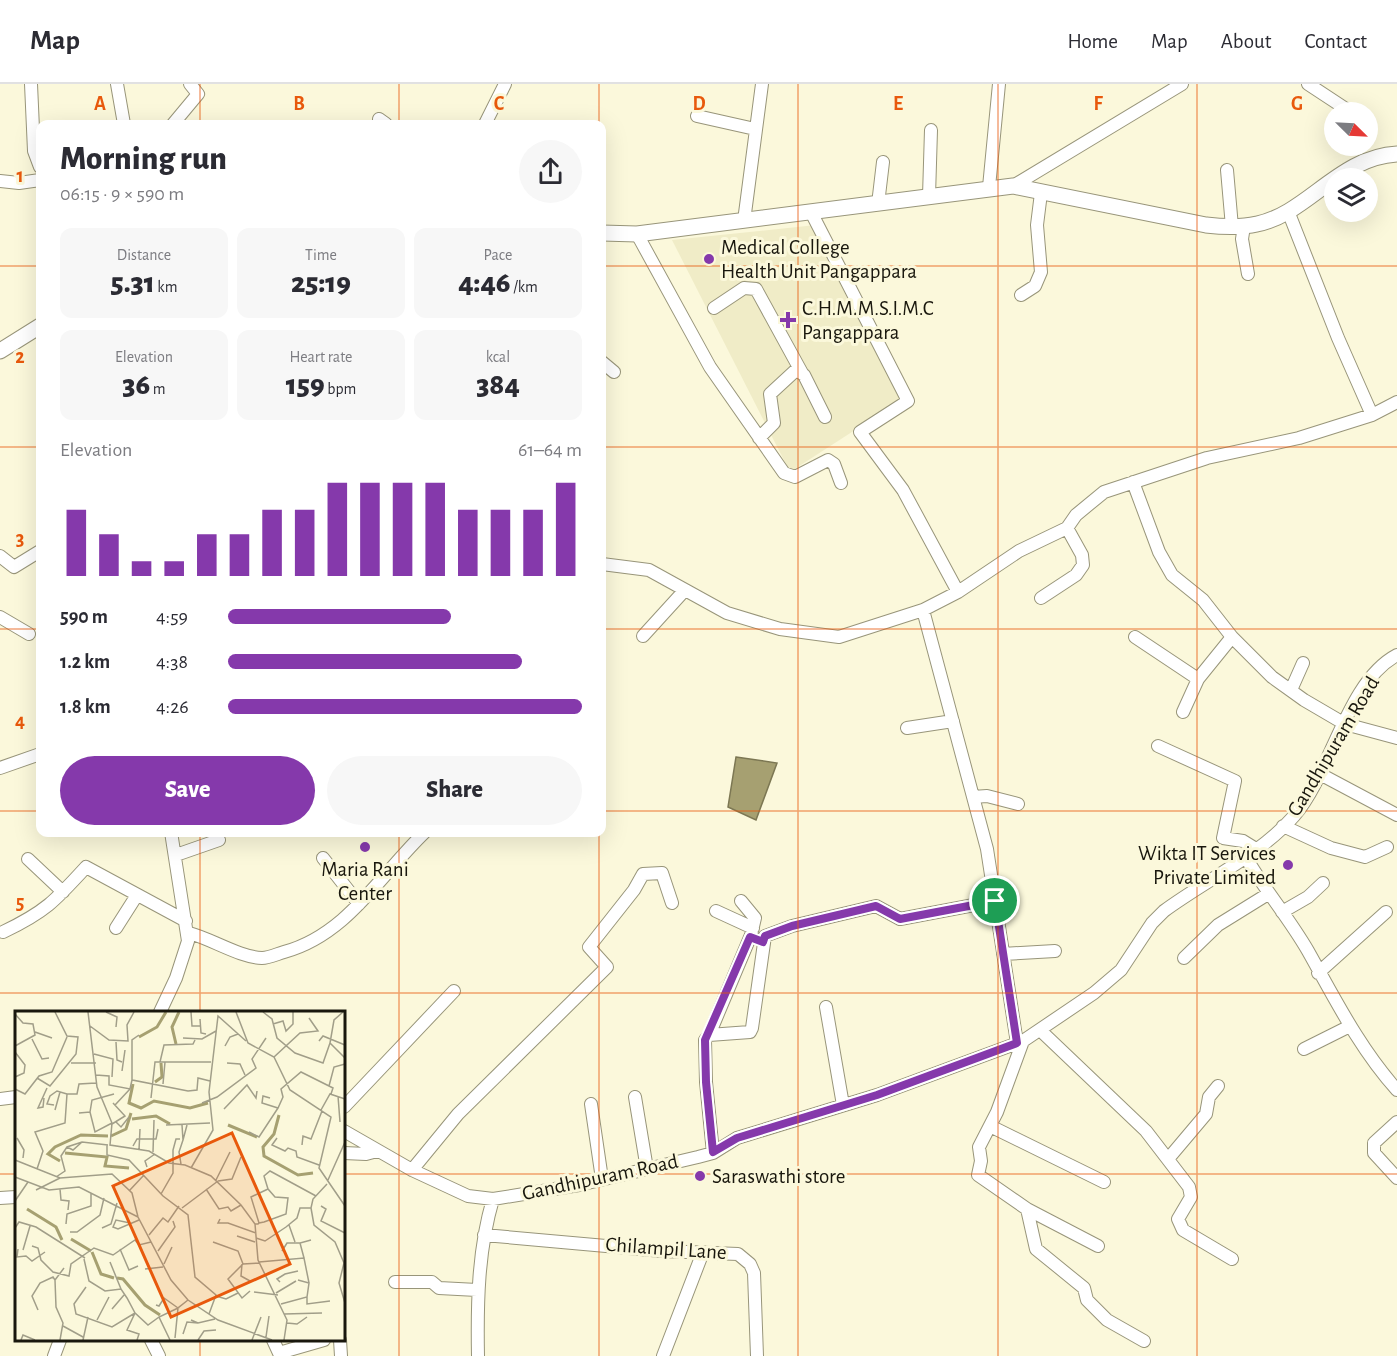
<!DOCTYPE html>
<html lang="en">
<head>
<meta charset="utf-8">
<style>
	:root { --surface:#fff; --page:#f7f7f7; --text:#2b2b33; --muted:#7c7c81; --line:#e1e1e2; --accent:#8539ab }
	body { margin:0; font-family:"Alegreya Sans",sans-serif; background:var(--page); color:var(--text); height:100vh; display:flex; flex-direction:column; font-size:22px; white-space:nowrap }
	* { box-sizing:border-box; margin:0 }
	p { font-size:20px; color:var(--muted) }
	.icon { flex:none; width:33px; height:33px; fill:none; stroke:currentColor; stroke-width:2; stroke-linecap:round; stroke-linejoin:round }
	.map { position:relative; flex:1; overflow:hidden }
	.details { position:absolute; left:36px; top:36px; width:570px; height:717px; display:flex; flex-direction:column; background:var(--surface); border-radius:12px; box-shadow:0 6px 24px #0002 }
	.details>* { flex:none }
	.needle { width:39px; rotate:114deg }
	.tools { position:absolute; left:1324px; top:18px; display:grid; gap:12px }
	.tools a { display:grid; place-items:center; width:54px; height:54px; border-radius:50%; background:var(--surface); box-shadow:0 6px 24px #0002; font-size:30px }
	.pin { position:absolute; display:grid; place-items:center; width:51px; height:51px; color:#fff; margin:-26px; border:3px solid #fff; border-radius:50%; box-shadow:0 2px 6px #0007 }
	.round { display:grid; place-items:center; flex:none; width:63px; height:63px; border-radius:32px; background:var(--page) }
	.head { display:flex; align-items:center; justify-content:space-between; height:102px; padding:0 24px }
	h1 { font-size:33px; font-weight:800; line-height:45px }
	.metrics { display:grid; grid-template-columns:repeat(3,1fr); gap:9px; height:102px; padding:6px 24px }
	.metrics div { display:grid; align-content:center; border-radius:12px; background:var(--page); text-align:center }
	.metrics b { font-size:30px; font-weight:800 }
	.metrics small { font-size:16px; font-weight:400 }
	.metrics p { font-size:16px }
	.chart { height:168px; padding:12px 24px }
	.chart p { display:flex; justify-content:space-between }
	.chart svg { width:100%; height:108px; margin-top:6px; stroke:var(--accent); stroke-width:6 }
	.button { display:flex; gap:12px; margin-top:auto; padding:12px 24px }
	.button a { flex:1; height:69px; border-radius:36px; background:var(--accent); color:#fff; font-size:24px; font-weight:800; line-height:69px; text-align:center }
	.button a+a { background:var(--page); color:var(--text) }
	ul { padding:0 24px; list-style:none; font-size:20px }
	li { display:grid; grid-template-columns:96px 72px 1fr; align-items:center; height:45px }
	li i { height:15px; border-radius:8px; background:var(--accent) }
	header { display:flex; align-items:center; gap:36px; box-sizing:border-box; height:84px; padding:0 30px; background:var(--surface); border-bottom:2px solid var(--line) }
	header strong { font-size:28px }
	nav { display:flex; gap:33px; margin-inline-start:auto; font-size:21px }
	.map>svg:first-child { display:block }
	.built { fill:#f0ecc7 }
	.water { fill:#a6a071; stroke:#7c7753; stroke-width:1.5 }
	.lines { fill:none; stroke-linecap:round; stroke-linejoin:round }
	.minor-casing { stroke:#98957a; stroke-width:14 }
	.major-casing { stroke:#98957a; stroke-width:17 }
	.minor { stroke:#fff; stroke-width:12 }
	.major { stroke:#fff; stroke-width:15 }
	.route-casing { stroke:#fff; stroke-width:12 }
	.route { stroke:#8539ab; stroke-width:8 }
	.grid { fill:none; stroke:#e8590c; stroke-width:1.5; stroke-opacity:0.55 }
	.poi-dot { fill:#8539ab; stroke:#fbf8db; stroke-width:2 }
	.labels { text-anchor:middle; stroke-width:6; stroke-linejoin:round; paint-order:stroke }
	.poi-label { font-size:21px; fill:#19170d; stroke:#fbf8db; text-anchor:start }
	.street-label { font-size:21px; fill:#19170d; stroke:#fbf8db }
	.inset-river { fill:none; stroke:#a6a071; stroke-width:3 }
	.inset-road { fill:none; stroke:#a19e89; stroke-width:1.5 }
	.view { fill:#e8590c; fill-opacity:0.15; stroke:#e8590c; stroke-width:3 }
	.inset-edge { fill:none; stroke:#19170d; stroke-width:3 }
	.grid-label { font-size:20px; text-anchor:middle; font-weight:bold; fill:#e8590c; stroke:#fbf8db; stroke-width:6; stroke-linejoin:round; paint-order:stroke }
</style>
</head>
<body>
<header>
<strong>Map</strong>
<nav><a>Home</a><a>Map</a><a>About</a><a>Contact</a></nav>
</header>
<div class="map">
<svg width="1397" height="1272" viewBox="0 0 1397 1272">
	<rect width="100%" height="100%" fill="#fbf8db"/>
	<path class="built" d="M816 141 903 315 790 388 672 156Z"/>
	<path class="water" d="M736 673 777 679 756 736 728 723Z"/>
	<g class="lines">
		<defs>
			<path id="minor" d="M31 0 34 67 40 83
				M117 0 124 40
				M1308 0 1346 25
				M697 32 755 45
				M379 35 386 40
				M173 40 198 10 190 0
				M485 40 505 0
				M1227 86 1232 143
				M0 97 19 99 40 96
				M1013 102 1182 0
				M989 103 999 0
				M929 112 931 46
				M878 120 883 78
				M1288 127 1338 254 1372 331
				M811 128 908 317 860 348 903 406 958 508
				M744 137 762 0
				M1244 142 1242 155 1248 190
				M637 150 710 283 784 389 795 393 828 376 834 380 841 399
				M1021 211 1035 202 1041 188 1037 141 1041 109
				M714 224 744 204 756 205 802 289
				M602 278 614 288
				M759 354 774 339 770 310 796 286 804 291 825 333
				M1133 398 1159 468 1172 491 1203 516 1232 553 1272 593 1304 616 1345 640 1397 654
				M0 472 14 483 40 467
				M602 480 649 486 727 529 780 545 839 553 923 526 958 508 1019 467 1067 444 1076 431 1104 408 1207 374 1299 354 1372 331 1397 318
				M1041 514 1076 491 1083 481 1082 471 1067 444
				M923 526 987 765 1017 959
				M0 533 29 550
				M643 552 684 507
				M1135 553 1198 595
				M1291 606 1303 579
				M1183 628 1198 595 1232 553
				M907 644 953 637
				M1158 662 1235 697 1223 754 1243 757 1256 765
				M0 684 40 670
				M1320 690 1397 731
				M973 713 987 712 1018 720
				M1283 742 1331 764 1365 773 1387 763
				M176 771 219 756
				M1245 772C1264 805 1289 834 1308 867 1335 915 1360 965 1397 1006
				M323 774 359 820
				M28 775 63 808
				M716 827 753 844
				M1282 828 1308 813 1323 799
				M116 844 137 811
				M3 848C45 828 55 817 86 783L186 837
				M189 849C212 855 239 873 262 874 269 874 277 870 284 868 347 851 380 791 425 748
				M1003 870 1055 867
				M1184 874 1218 841 1268 810
				M1318 889 1386 828
				M826 923 843 1021
				M160 928 176 894 188 857 171 748
				M1041 947 1146 1047 1189 1103 1191 1113 1178 1135 1183 1146 1232 1175
				M709 951 751 851 755 834 741 817
				M1023 957 997 1028 979 1063 981 1077 978 1091 1027 1125 1036 1165 1084 1204 1087 1216 1107 1236 1144 1257
				M1304 965 1350 942
				M635 1013 647 1085
				M0 1015 16 1013
				M591 1020 602 1095
				M344 1023 454 907
				M1397 1038 1374 1059V1069L1397 1094
				M990 1042 1104 1098
				M344 1047 412 1086 468 1112 493 1115 579 1101 698 1073 713 1069 737 1054 877 1011 1023 957 1094 909 1121 886 1152 839 1164 827C1206 796 1260 771 1294 732 1332 688 1346 598 1397 571
				M344 1069 366 1070 377 1067
				M713 1069 706 998 705 956 709 951 750 948 752 944 765 852 792 842 876 822 900 835 995 817
				M1168 1075 1206 1030 1209 1013 1218 1002
				M412 1086 458 1030 607 883 589 863 634 806 643 790 662 789 672 819
				M0 1114 16 1113
				M1027 1125 1098 1162
				M484 1151 662 1167 738 1170 750 1180 754 1189 757 1272
				M395 1198H432L439 1204 477 1206
				M151 1256 159 1272
				M273 1256 279 1269 324 1256
				M340 1256 341 1272
				M54 1272 60 1256
				M478 1272C477 1219 478 1166 493 1115
				M663 1272 703 1168"/>
			<path id="major" d="M602 149 637 150 1013 102 1206 141C1223 143 1240 144 1257 140 1307 130 1339 73 1397 70
				M0 267 40 242"/>
		</defs>
		<use href="#minor" class="minor-casing"/>
		<use href="#major" class="major-casing"/>
		<use href="#minor" class="minor"/>
		<use href="#major" class="major"/>
	</g>
	<g class="lines">
		<defs>
			<path id="route" d="M995 817 1017 959 877 1011 737 1054 713 1068 706 998 705 956 750 853 763 858 765 852 792 842 876 822 900 835Z"/>
		</defs>
		<use href="#route" class="route-casing"/>
		<use href="#route" class="route"/>
	</g>
	<path class="grid" d="M200 0V40M399 0V40M599 0V40M798 0V1272M998 0V1272M1197 0V1272M0 182H40M602 182H1397M0 363H40M602 363H1397M0 545H40M602 545H1397M0 727H40M602 727H1397M200 748V928M399 748V1272M599 748V1272M0 909H1397M0 1090H16M344 1090H1397M200 1256V1272"/>
	<g class="poi-dot">
		<circle cx="709" cy="175" r="6"/>
		<path d="M785 227h6v6h6v6h-6v6h-6v-6h-6v-6h6z"/>
		<circle cx="365" cy="763" r="6"/>
		<circle cx="1288" cy="781" r="6"/>
		<circle cx="700" cy="1092" r="6"/>
	</g>
	<g class="labels">
		<g class="poi-label">
			<text x="721" y="170">Medical College<tspan x="721" dy="24">Health Unit Pangappara</tspan></text>
			<text x="802" y="231">C.H.M.M.S.I.M.C<tspan x="802" dy="24">Pangappara</tspan></text>
			<text x="1276" y="776" text-anchor="end">Wikta IT Services<tspan x="1276" dy="24">Private Limited</tspan></text>
			<text x="365" y="792" text-anchor="middle">Maria Rani<tspan x="365" dy="24">Center</tspan></text>
			<text x="712" y="1099">Saraswathi store</text>
		</g>
		<g class="street-label">
			<text transform="translate(1333 662) rotate(-59)" y="7">Gandhipuram Road</text>
			<text transform="translate(600 1093) rotate(-12)" y="7">Gandhipuram Road</text>
			<text transform="translate(666 1164) rotate(4)" y="7">Chilampil Lane</text>
		</g>
	</g>
	<g transform="translate(15 927)">
		<rect width="330" height="330" fill="#fbf8db"/>
		<path class="inset-river" d="M124 26 142 16 151 1M161 33 157 16 164 1M140 71 147 66 146 52M118 73 114 92 126 97 139 90 175 97 193 92M264 104 259 123 248 136 249 145 283 164 298 162M117 108 141 105 155 113M213 114 242 126M96 125 111 118 116 102M50 142 92 146 90 155 114 157M45 150 33 143 40 136 66 124 93 125M12 198 41 216 47 229M56 228 76 240M77 241 86 263 99 267M102 267 108 268 130 294 145 304"/>
		<path class="inset-road" d="M73 1 82 76 97 112 95 134 134 140 154 152 170 154 196 165 226 194 240 213 243 249 272 309 269 329M91 1 102 6 101 16M176 1 177 15H185M221 1 233 32 259 46 275 79 316 106 304 157 330 195M248 1 257 8 262 27 280 42 308 52 315 32M328 1 319 9 315 32 330 47M0 3 8 12 18 13 20 24 0 35M185 8 186 22 191 23M258 13 268 10 271 20 278 13V1M75 15 94 29 113 30 112 14 119 1M20 21 37 27M168 27 187 28 201 20M17 28 27 48 34 47M304 30 308 25 330 34M101 31 102 49 107 51M210 35 215 26 223 23M0 41 10 54 9 62 0 66M79 43 98 48 97 66M259 46 285 22 303 20 294 7M145 51 149 34 178 33 180 29M56 52H81M212 52 225 53 230 64M107 60 110 39M81 64 94 65V74L115 78 117 69 173 80 182 79 183 67 195 70M22 67 35 75 61 43 63 26 52 25 40 1M117 69V29L124 24M148 73 150 51M314 75 319 56 330 53M0 78 10 83 24 65 37 61 52 26M323 85 325 111M29 87 28 96 23 97 32 77M136 87 140 51H196M255 87 248 85 247 92 263 97 268 86 266 78 286 61 318 77 316 83M187 92 202 86 241 57 237 48 251 27M39 94 32 93 35 85 42 80 52 83M100 94 115 78M209 98 232 74 241 87 242 80M40 99 45 81M306 99 315 83 330 88M75 101 77 89 99 83M64 102 75 101 80 121 97 112M101 111 106 116 114 106M97 113 110 105 98 92M151 114 195 112M167 114 168 129 172 114M234 121 244 126 263 97M2 127 9 139 8 147M262 127 257 134 270 140 273 137 281 140 282 146 304 154M92 134V144L114 149 148 185 173 204 180 266 201 284 194 303M287 134 288 125 296 128 307 100M118 135 122 128H141L143 118M52 136 58 139 67 131M124 139 125 118M138 141 139 109M0 149 45 167 97 163 117 182 123 206 156 269 173 289 203 309 257 329M166 153 164 141 168 129M132 156 130 150 140 143M176 157 198 119 194 81 203 5 231 30M22 158 28 140 20 121 50 112 52 83H62L64 73 81 72M0 166 34 179 64 176 123 206M41 166 50 160 46 145 52 136 67 131 93 134M201 169 215 141M313 169 330 131M203 170 217 168 226 146M45 178 46 189 54 190 53 199M191 178 204 198 213 196 216 200 226 194M253 178 249 165 255 160 301 185M21 179 45 167M114 180 129 164M146 183 158 162V139L161 128H165M0 190 13 171M306 195 311 198 306 210 330 222M167 197 203 170M296 197 299 214 320 231 329 252 324 272 330 292M205 208 203 212H213L241 222M115 212 101 209 98 216 103 218 124 209M51 213 52 203 76 195V182M240 213H243L244 212 249 211 271 203 273 187 260 186 253 178 236 186 244 212M274 214 280 231M0 217 4 211 21 216 70 247M87 217 96 213 102 192M55 221H62L85 204 89 187M134 224 148 207 153 211 164 195M222 225 240 231M241 227 250 230 271 216 282 207 285 197H296L298 188 312 173M198 231 223 240 228 253M17 235 23 237 26 249 38 261 54 265 56 253 79 237 98 244 120 229 124 234 136 231M3 238 2 246 11 245 17 250 30 241M105 238 114 259 123 255M8 239 15 215M143 240 160 216 158 210M267 240 272 232H285M289 247 285 232 296 229M69 248 74 270 90 280 106 278 112 287 120 302 112 319 124 323 122 329M95 251 106 278M244 251 289 247 294 272M149 253 157 236M227 253 226 265 235 270M130 258 148 256M265 271 262 268 270 263 283 260M71 276 59 293 61 303 97 316 120 302 133 314 144 306M235 280 227 287 213 268 228 253 245 252M239 281 263 284M261 282 281 270M201 285 211 288 223 282M292 286V293L315 290M266 293 292 286 294 272 283 269M141 294 144 295 149 287 163 297 144 306 155 329M97 298 109 284M23 299 17 285 25 272 38 266 40 269M269 303 307 302M82 309 94 286M176 309 183 312 200 308M272 312 282 313 292 306M48 315 68 326M168 323 172 311 183 312M251 326 254 305M160 327 163 297 173 289M6 329 8 324 20 329M45 329 48 312 41 296 40 269 49 257M68 329 73 306M183 329 189 320 201 319M237 329 246 306"/>
		<path class="view" d="M217 122 275 253 156 306 98 175Z"/>
		<rect width="330" height="330" class="inset-edge"/>
	</g>
	<g class="grid-label">
		<text x="100" y="26">A</text>
		<text x="299" y="26">B</text>
		<text x="499" y="26">C</text>
		<text x="699" y="26">D</text>
		<text x="898" y="26">E</text>
		<text x="1098" y="26">F</text>
		<text x="1297" y="26">G</text>
		<text x="20" y="98">1</text>
		<text x="20" y="279">2</text>
		<text x="20" y="461">3</text>
		<text x="20" y="643">4</text>
		<text x="20" y="825">5</text>
	</g>
</svg>
<div class="tools">
<a><svg class="needle" viewBox="-14 -14 28 28"><path d="M0-13l5 13h-10z" fill="#e53935"/><path d="M0 13l5-13h-10z" fill="#7c7c81"/></svg></a>
<a><svg class="icon" aria-label="layers" viewBox="0 0 24 24"><path d="M12 4l9 5-9 5-9-5zM3 14l9 5 9-5"/></svg></a>
</div>
<div class="pin" style="left:995px;top:817px;background:#1e9e55"><svg class="icon" aria-label="arrive" viewBox="0 0 24 24"><path d="M6 21V4h12l-3 4 3 4H6"/></svg></div>
<section class="details">
<div class="head"><div><h1>Morning run</h1><p>06:15 · 9 × 590 m</p></div><a class="round"><svg class="icon" aria-label="share" viewBox="0 0 24 24"><path d="M12 15V3M7 8l5-5 5 5M5 13v7h14v-7"/></svg></a></div>
<div class="metrics">
<div><p>Distance</p><b>5.31<small> km</small></b></div>
<div><p>Time</p><b>25:19</b></div>
<div><p>Pace</p><b>4:46<small> /km</small></b></div>
</div>
<div class="metrics">
<div><p>Elevation</p><b>36<small> m</small></b></div>
<div><p>Heart rate</p><b>159<small> bpm</small></b></div>
<div><p>kcal</p><b>384</b></div>
</div>
<div class="chart"><p><span>Elevation</span>61–64 m</p>
<svg viewBox="0 0 160 44" preserveAspectRatio="none"><path d="M5 44V17M15 44V27M25 44V38M35 44V38M45 44V27M55 44V27M65 44V17M75 44V17M85 44V6M95 44V6M105 44V6M115 44V6M125 44V17M135 44V17M145 44V17M155 44V6"/></svg>
</div>
<ul>
<li><b>590 m</b>4:59<i style="width:63%"></i></li>
<li><b>1.2 km</b>4:38<i style="width:83%"></i></li>
<li><b>1.8 km</b>4:26<i style="width:100%"></i></li>
</ul>
<div class="button"><a>Save</a><a>Share</a></div>
</section>
</div>
</body>
</html>
